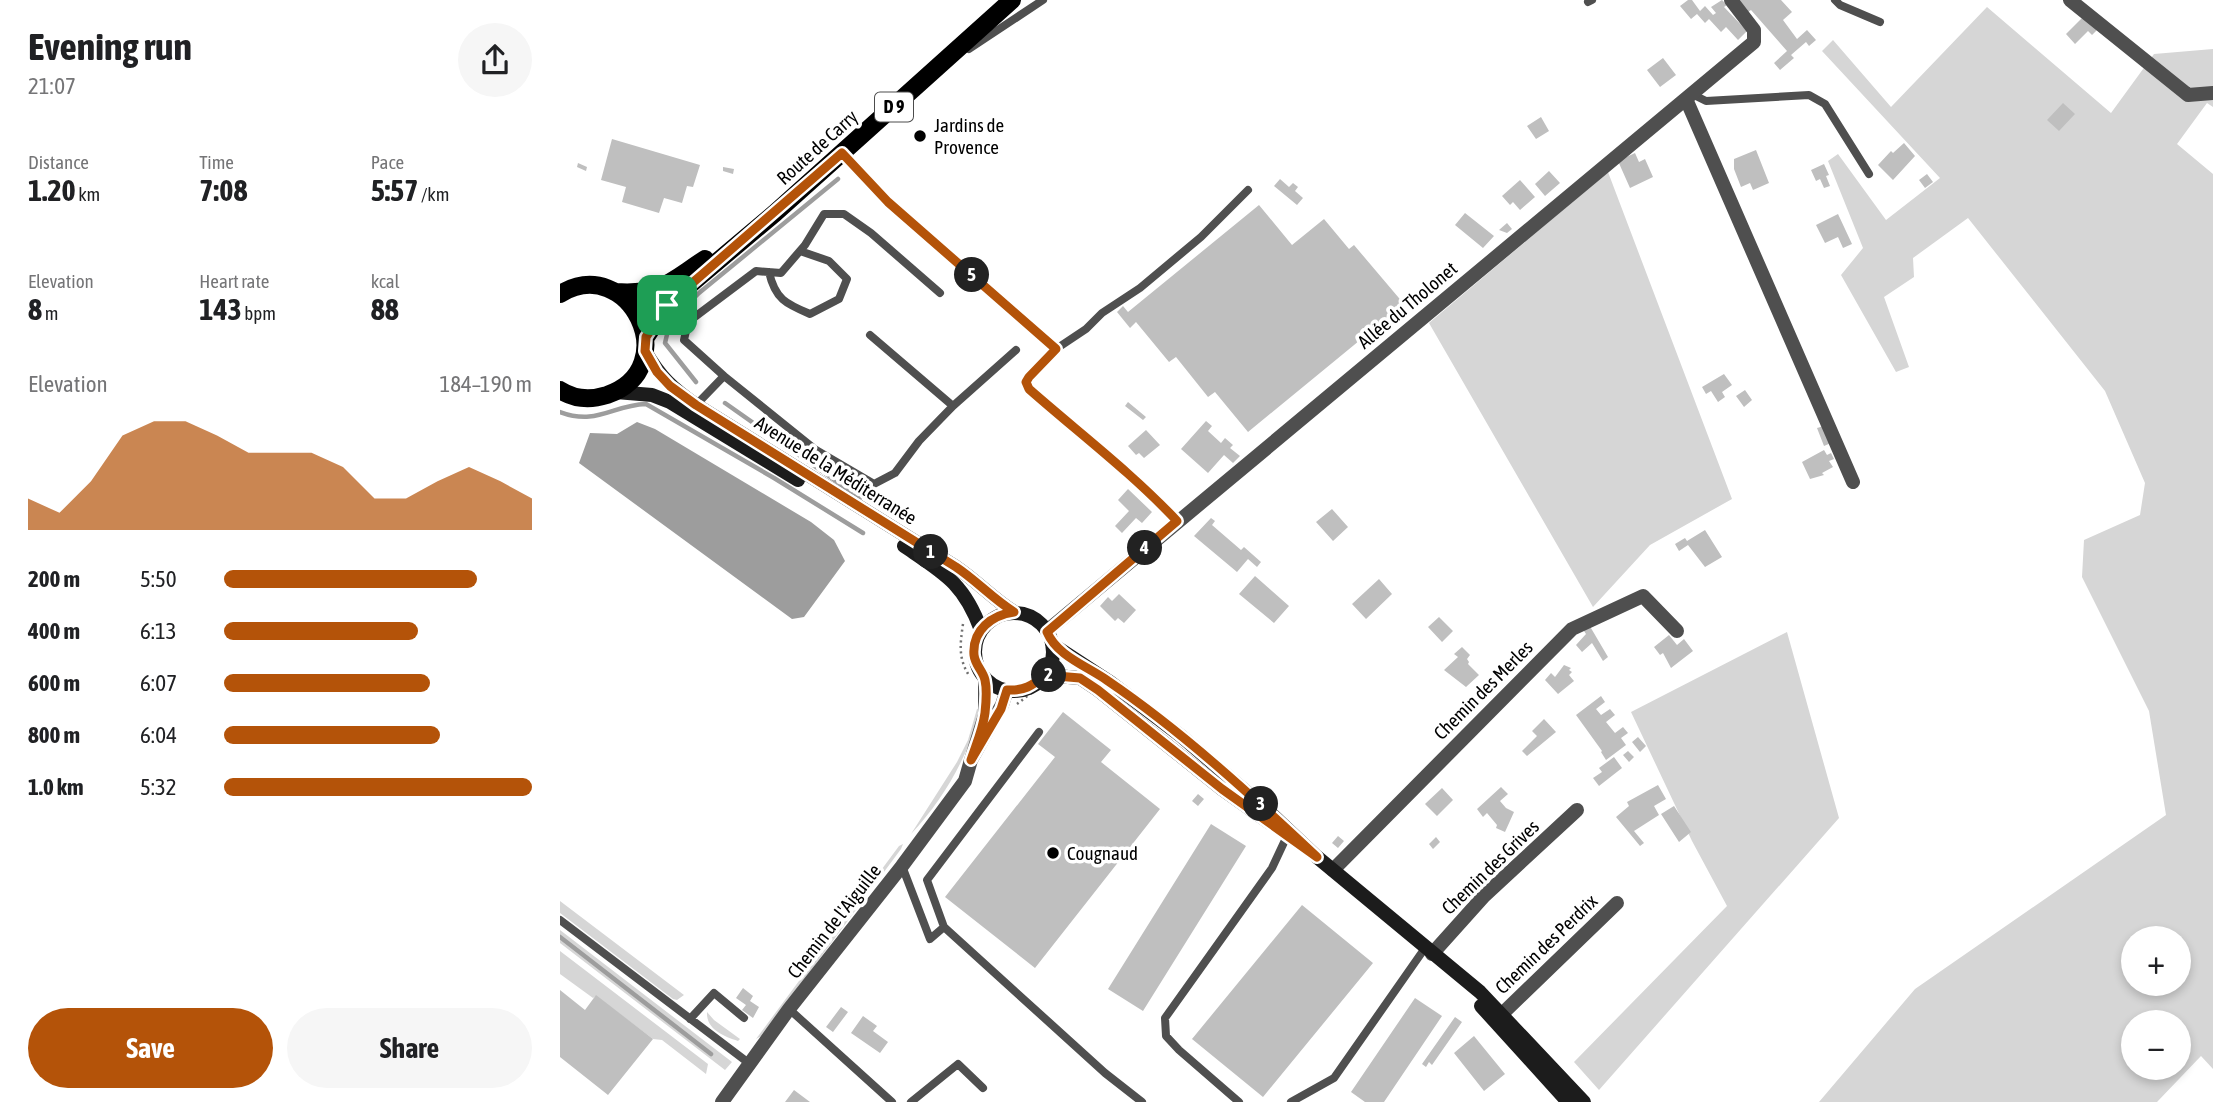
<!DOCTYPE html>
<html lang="en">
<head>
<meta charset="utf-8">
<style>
	:root { --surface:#fff; --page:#f6f6f6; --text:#202124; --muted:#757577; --accent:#b45309 }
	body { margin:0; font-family:"Asap Condensed",sans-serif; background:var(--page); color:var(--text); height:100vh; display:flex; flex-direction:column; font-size:26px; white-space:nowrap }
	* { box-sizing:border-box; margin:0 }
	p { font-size:23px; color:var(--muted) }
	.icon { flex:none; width:38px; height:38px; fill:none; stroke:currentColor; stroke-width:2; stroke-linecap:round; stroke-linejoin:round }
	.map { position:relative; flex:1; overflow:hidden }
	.sheet { display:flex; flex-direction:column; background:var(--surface); width:560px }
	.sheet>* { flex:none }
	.tools { position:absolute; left:1561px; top:926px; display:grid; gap:14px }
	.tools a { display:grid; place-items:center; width:70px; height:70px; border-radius:50%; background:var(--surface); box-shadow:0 4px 10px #0003; font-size:35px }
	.pin { position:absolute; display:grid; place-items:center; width:60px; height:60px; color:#fff; margin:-30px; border-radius:14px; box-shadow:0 4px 10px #0006 }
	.km { position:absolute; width:35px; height:35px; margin:-18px; border-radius:50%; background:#222; color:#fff; font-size:19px; line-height:35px; text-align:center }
	.round { display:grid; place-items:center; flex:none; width:74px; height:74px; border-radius:37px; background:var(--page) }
	.head { display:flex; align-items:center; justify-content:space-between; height:119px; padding:0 28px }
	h1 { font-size:38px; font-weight:700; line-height:52px }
	.stats { display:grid; grid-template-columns:repeat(3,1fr); gap:10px; height:119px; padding:7px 28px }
	.stats div { display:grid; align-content:center }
	.stats b { font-size:30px; font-weight:700 }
	.stats small { font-size:19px; font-weight:400 }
	.stats p { font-size:19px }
	.chart { height:196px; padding:14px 28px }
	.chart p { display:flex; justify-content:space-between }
	.chart svg { width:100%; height:126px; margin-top:7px; fill:var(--accent); opacity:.7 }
	.cta { display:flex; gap:14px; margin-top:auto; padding:14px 28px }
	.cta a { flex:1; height:80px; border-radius:42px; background:var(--accent); color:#fff; font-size:28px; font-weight:700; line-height:80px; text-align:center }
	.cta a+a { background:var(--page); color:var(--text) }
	ul { padding:0 28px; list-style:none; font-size:23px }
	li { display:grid; grid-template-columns:112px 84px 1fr; align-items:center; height:52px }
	li i { height:18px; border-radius:9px; background:var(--accent) }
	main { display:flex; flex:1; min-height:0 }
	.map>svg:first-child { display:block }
	.green { fill:#d6d6d6; fill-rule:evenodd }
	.water { fill:#9d9d9d }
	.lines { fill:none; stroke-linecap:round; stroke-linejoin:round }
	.stream { stroke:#9d9d9d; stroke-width:4.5 }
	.building { fill:#bfbfbf }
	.path { stroke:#717171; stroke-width:2.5; stroke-dasharray:2 3.5; stroke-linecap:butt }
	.service { stroke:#4f4f4f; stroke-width:8 }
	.minor { stroke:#4f4f4f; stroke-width:14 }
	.secondary { stroke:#1c1c1c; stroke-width:14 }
	.primary { stroke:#000; stroke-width:18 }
	.route-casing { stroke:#fff; stroke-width:14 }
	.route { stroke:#b45309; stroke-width:9 }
	.poi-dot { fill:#000; stroke:#fff; stroke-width:2.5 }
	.labels { text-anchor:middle; stroke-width:7; stroke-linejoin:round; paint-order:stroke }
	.shield { fill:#fff; stroke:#4c4c4c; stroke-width:2 }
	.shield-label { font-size:18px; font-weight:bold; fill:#000 }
	.poi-label { font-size:19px; fill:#000; stroke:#fff; text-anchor:start }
	.street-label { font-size:19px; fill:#000; stroke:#fff }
</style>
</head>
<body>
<main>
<section class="sheet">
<div class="head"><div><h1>Evening run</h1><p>21:07</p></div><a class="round"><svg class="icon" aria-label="share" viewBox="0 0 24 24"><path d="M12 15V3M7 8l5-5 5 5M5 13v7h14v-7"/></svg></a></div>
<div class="stats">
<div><p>Distance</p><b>1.20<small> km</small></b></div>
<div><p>Time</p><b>7:08</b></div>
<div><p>Pace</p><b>5:57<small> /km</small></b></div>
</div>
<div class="stats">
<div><p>Elevation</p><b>8<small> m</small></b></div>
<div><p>Heart rate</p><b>143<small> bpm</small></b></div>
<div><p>kcal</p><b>88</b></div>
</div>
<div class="chart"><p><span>Elevation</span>184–190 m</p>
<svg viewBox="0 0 160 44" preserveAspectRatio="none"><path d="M0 44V33L10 38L20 27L30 11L40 6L50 6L60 11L70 17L80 17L90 17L100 22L110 33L120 33L130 27L140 22L150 27L160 33V44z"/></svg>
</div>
<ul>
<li><b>200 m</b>5:50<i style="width:82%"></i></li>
<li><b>400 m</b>6:13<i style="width:63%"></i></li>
<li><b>600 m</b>6:07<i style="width:67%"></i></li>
<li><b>800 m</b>6:04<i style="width:70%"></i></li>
<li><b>1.0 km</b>5:32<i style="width:100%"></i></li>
</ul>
<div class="cta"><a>Save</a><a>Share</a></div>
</section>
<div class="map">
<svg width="1653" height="1102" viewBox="0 0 1653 1102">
	<rect width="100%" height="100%" fill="#fff"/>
	<path class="green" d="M1427 7 1551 113 1594 54 1653 49V107L1647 103 1617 144 1653 174V1069L1641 1056 1597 1102H1259L1355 989 1606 815 1589 711 1522 577 1524 540 1580 515 1585 483 1545 391 1408 218 1353 258 1354 277 1324 297 1349 367 1336 372 1281 275 1303 248 1268 161 1278 154 1326 220 1380 178 1262 51 1273 40 1331 107ZM1573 938H1619V984H1573ZM1573 1022H1619V1068H1573Z
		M1048 172 1172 499 1090 545 1033 607 869 323Z
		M1227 632 1279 818 1039 1090 1014 1062 1167 906 1132 841 1071 712Z
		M421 708C409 755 384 799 351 834L397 762 408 740 417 709Z
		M343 844 341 849 203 1035 196 1039 339 846Z
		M0 901 124 995 117 1000 113 999 0 913Z
		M0 930 172 1062 165 1070 0 943Z
		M0 951 148 1064 146 1074 102 1040 93 1039 36 996 33 998 0 974Z
		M147 1012 154 1020 180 1039 178 1041C163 1036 146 1029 147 1012Z"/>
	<path class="water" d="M77 422 95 429 251 522 274 540 285 561 244 617 232 619 19 463 30 433 57 434Z"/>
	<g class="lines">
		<path class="stream" d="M136 382 105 343 110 322 139 293 278 179
			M165 403 300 498
			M0 412C37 426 52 405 86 404L214 478 303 533
			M0 937 151 1054"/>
	</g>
	<path class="building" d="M1128 0H1132L1140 11 1145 6 1153 15 1156 13 1151 7 1162 0 1167 5 1164 7 1187 31 1178 40 1166 27 1161 32 1149 19 1145 23 1137 14 1131 19 1120 6Z
		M1178 0H1221L1232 12 1223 20 1237 39 1247 30 1256 40 1249 46 1246 42 1231 55 1234 58 1220 70 1214 63 1227 51 1191 10 1188 12Z
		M1524 16 1538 29 1532 35 1528 31 1515 44 1506 34Z
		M1103 58 1116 75 1100 87 1087 70Z
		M1503 103 1515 114 1499 131 1487 120Z
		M981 117 989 131 976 139 967 126Z
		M52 139 140 165 133 187 127 186 122 203 104 198 99 213 62 202 66 187 41 180Z
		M1344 143 1355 156 1333 180 1318 165 1331 151 1333 153Z
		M1196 150 1209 183 1193 190 1190 183 1181 187 1174 169V159Z
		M1075 153 1079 162 1085 159 1093 177 1070 188 1058 161Z
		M18 163 27 167 26 171 17 167Z
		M1264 164 1269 175 1266 176 1270 186 1264 188 1260 179 1256 181 1251 170Z
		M163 167 174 169 173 174 163 171Z
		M989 171 1000 183 985 196 975 184Z
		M1367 174 1373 182 1365 188 1359 180Z
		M720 179 729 187 733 183 738 187 735 191 743 198 737 205 714 186Z
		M960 180 975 197 960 210 953 202 950 205 942 196Z
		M699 205 732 245 764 219 789 249 794 245 844 304 688 432 655 392 648 397 616 357 609 362 576 322 570 328 557 312 563 306 568 312Z
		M905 213 934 236 923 248 895 225Z
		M1278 214 1292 244 1283 248 1278 237 1265 243 1256 225Z
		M947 223 952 229 947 233 939 230Z
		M1164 374 1172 385 1162 392 1165 397 1158 402 1151 391 1146 394 1142 387Z
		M1185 390 1192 400 1184 407 1176 396Z
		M568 402 586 417 583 420 565 406Z
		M646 421 652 426 648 431 661 443 665 438 673 445 670 448 680 456 673 463 664 455 648 473 621 449Z
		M1264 426 1271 443 1264 446 1257 428Z
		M586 430 600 445 584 458 579 453 576 455 568 446Z
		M1264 450 1267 455 1271 453 1274 459 1269 461 1273 467 1262 473 1264 475 1250 479 1242 462Z
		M568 489 592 512 582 523 576 518 562 533 555 526 569 511 558 500Z
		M772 509 788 527 773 541 756 522Z
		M651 518 655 521 652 525 681 550 684 547 701 562 697 567 688 559 677 572 634 536Z
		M1145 530 1162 557 1145 567 1128 545 1119 551 1115 544 1125 538 1127 541Z
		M695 576 729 606 714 623 679 594Z
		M819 579 832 594 806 619 792 604Z
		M559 594 576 610 564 623 558 618 555 621 540 606 548 597 552 601Z
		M879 617 893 631 882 642 868 627Z
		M1028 623 1048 657 1043 661 1032 643 1022 652 1016 645 1026 634 1022 628Z
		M1109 635 1117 645 1124 639 1133 651 1111 668 1103 653 1100 655 1094 647Z
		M902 647 910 655 907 659 909 662 908 664 919 675 906 687 884 670 898 657 894 654Z
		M1004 665 1011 668 1009 670 1012 672 1009 675 1014 681 998 694 985 680 991 673 995 677Z
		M1041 696 1045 702 1036 709 1041 715 1050 709 1055 715 1046 722 1055 733 1063 727 1068 733 1061 738 1066 745 1046 760 1041 752 1042 751 1016 715Z
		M503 712 551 750 541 762 600 809 475 968 385 897 495 757 478 744Z
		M984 719 996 732 967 756 962 751 977 736 972 731Z
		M1078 737 1086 746 1080 752 1072 742Z
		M1068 751 1074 757 1069 762 1063 755Z
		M1054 757 1062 768 1039 786 1033 778 1042 772 1039 768Z
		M1098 785 1106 799 1094 806 1099 815 1074 831 1084 843 1080 846 1056 817 1069 806 1067 802Z
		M941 787 948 794 940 801 946 808 954 812 945 832 936 828 937 825 927 813 923 817 917 809Z
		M882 788 893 800 877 816 865 804Z
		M638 794 644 799 638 806 632 801Z
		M1114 806 1131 832 1119 842 1101 814Z
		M651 824 686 846 583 1011 548 989Z
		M778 836 784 841 778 848 772 843Z
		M876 837 880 842 873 849 869 844Z
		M742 905 813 963 703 1097 632 1039Z
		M183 988 193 996 190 1001 199 1007 193 1018 182 1010 186 1005 176 998Z
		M0 990 25 1010 36 995 93 1039 48 1095 0 1057Z
		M855 998 882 1016 824 1102H805L791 1092Z
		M281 1007 288 1012 273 1032 266 1027Z
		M303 1016 317 1026 313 1031 328 1042 320 1053 291 1033Z
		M895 1017 902 1022 872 1065 869 1062 866 1067 862 1064Z
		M914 1036 945 1074 924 1091 894 1053Z
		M234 1090 250 1102H225Z"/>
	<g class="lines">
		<path class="path" d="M403 624C400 645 398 659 410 677
			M457 704 479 687"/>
		<path class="service" d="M1275 0 1280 5 1320 22
			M1028 2 1032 0
			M409 49 483 0
			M1132 94 1146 101 1249 95 1265 104 1309 174
			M282 153 328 202 496 349 469 377 466 382 469 389C519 433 572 473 617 521
			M209 272C215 299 226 304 250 314L279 299 287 279 269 261 240 251
			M496 349 526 329 542 313 580 288 641 237 688 190
			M164 376 124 340 128 322 196 271 221 273 245 245 264 214H284L311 233 380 293
			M136 405 164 376 256 450 314 484 335 473 359 441 393 406 310 335
			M393 406 456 350
			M342 866 370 939 384 927 367 880 479 732
			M0 920 190 1064
			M384 927 545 1073 582 1102
			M229 1009 332 1102
			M130 1019 154 993 184 1018
			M351 1102 398 1064 423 1088
			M679 1102 619 1050 606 1036 605 1018 712 868 727 836
			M731 1102 774 1078 865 948"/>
		<path class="minor" d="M1510 0 1628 95 1653 93
			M1126 99 1293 482
			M487 631 1194 42V30L1171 0
			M425 679V715L411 760 442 705 447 690
			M773 870 1012 629 1083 596 1117 631
			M872 954 924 896 1017 810
			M942 1014 1057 903
			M162 1102 229 1009 342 866 405 781 411 760"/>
		<path class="secondary" d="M85 351C100 377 112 388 136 405L396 567C417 581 433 599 454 612
			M56 392 92 395 110 402 238 480
			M344 546C384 573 404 583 421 630
			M415 652a39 39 0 1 1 78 0a39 39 0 1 1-78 0Z
			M492 644 550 682 621 736 704 807 757 857 920 992 1024 1102
			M485 675 520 678 538 690 662 789 710 823
			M921 1006 1008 1102"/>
		<path class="primary" d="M55 292C102 295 108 283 145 259
			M0 294C69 252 126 368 47 395 31 400 14 399 0 390
			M86 337 107 305 127 287 215 213 452 0"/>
	</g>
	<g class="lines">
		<defs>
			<path id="route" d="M282 153 328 202 496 349 469 377 466 382 469 389C519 433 572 473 617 521L487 632C497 656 527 666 548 681 623 732 691 795 757 857L662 789 538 690 520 678 485 675C472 686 464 691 447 690L441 709 411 760C416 745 423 729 425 713 426 704 427 689 425 680 423 671 415 665 414 655 412 630 432 615 454 612 433 599 417 581 396 567L136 405 110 386 97 372 85 351 86 337 107 305Z"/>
		</defs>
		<use href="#route" class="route-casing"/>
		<use href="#route" class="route"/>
	</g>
	<g class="poi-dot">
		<circle cx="360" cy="136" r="7"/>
		<circle cx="493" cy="853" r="7"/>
	</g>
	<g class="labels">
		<rect class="shield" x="315" y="92.5" width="38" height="29" rx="5"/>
		<g class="shield-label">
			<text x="334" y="113">D 9</text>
		</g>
		<g class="poi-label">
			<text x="374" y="132">Jardins de<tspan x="374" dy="22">Provence</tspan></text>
			<text x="507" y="860">Cougnaud</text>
		</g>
		<g class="street-label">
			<text transform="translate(257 147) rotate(-42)" y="7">Route de Carry</text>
			<text transform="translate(847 305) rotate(-40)" y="7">Allée du Tholonet</text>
			<text transform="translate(276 470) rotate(32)" y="7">Avenue de la Méditerranée</text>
			<text transform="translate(923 690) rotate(-45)" y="7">Chemin des Merles</text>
			<text transform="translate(930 867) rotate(-44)" y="7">Chemin des Grives</text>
			<text transform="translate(274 921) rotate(-52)" y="7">Chemin de l'Aiguille</text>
			<text transform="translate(986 944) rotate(-44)" y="7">Chemin des Perdrix</text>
		</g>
	</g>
</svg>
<div class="tools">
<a>+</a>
<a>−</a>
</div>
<div class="pin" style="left:107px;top:305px;background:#1e9e55"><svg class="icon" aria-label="arrive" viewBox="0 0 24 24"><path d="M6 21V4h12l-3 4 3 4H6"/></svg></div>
<b class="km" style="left:371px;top:552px">1</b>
<b class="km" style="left:489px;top:675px">2</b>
<b class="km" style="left:701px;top:804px">3</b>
<b class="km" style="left:585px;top:548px">4</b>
<b class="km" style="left:412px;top:275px">5</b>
</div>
</main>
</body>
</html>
